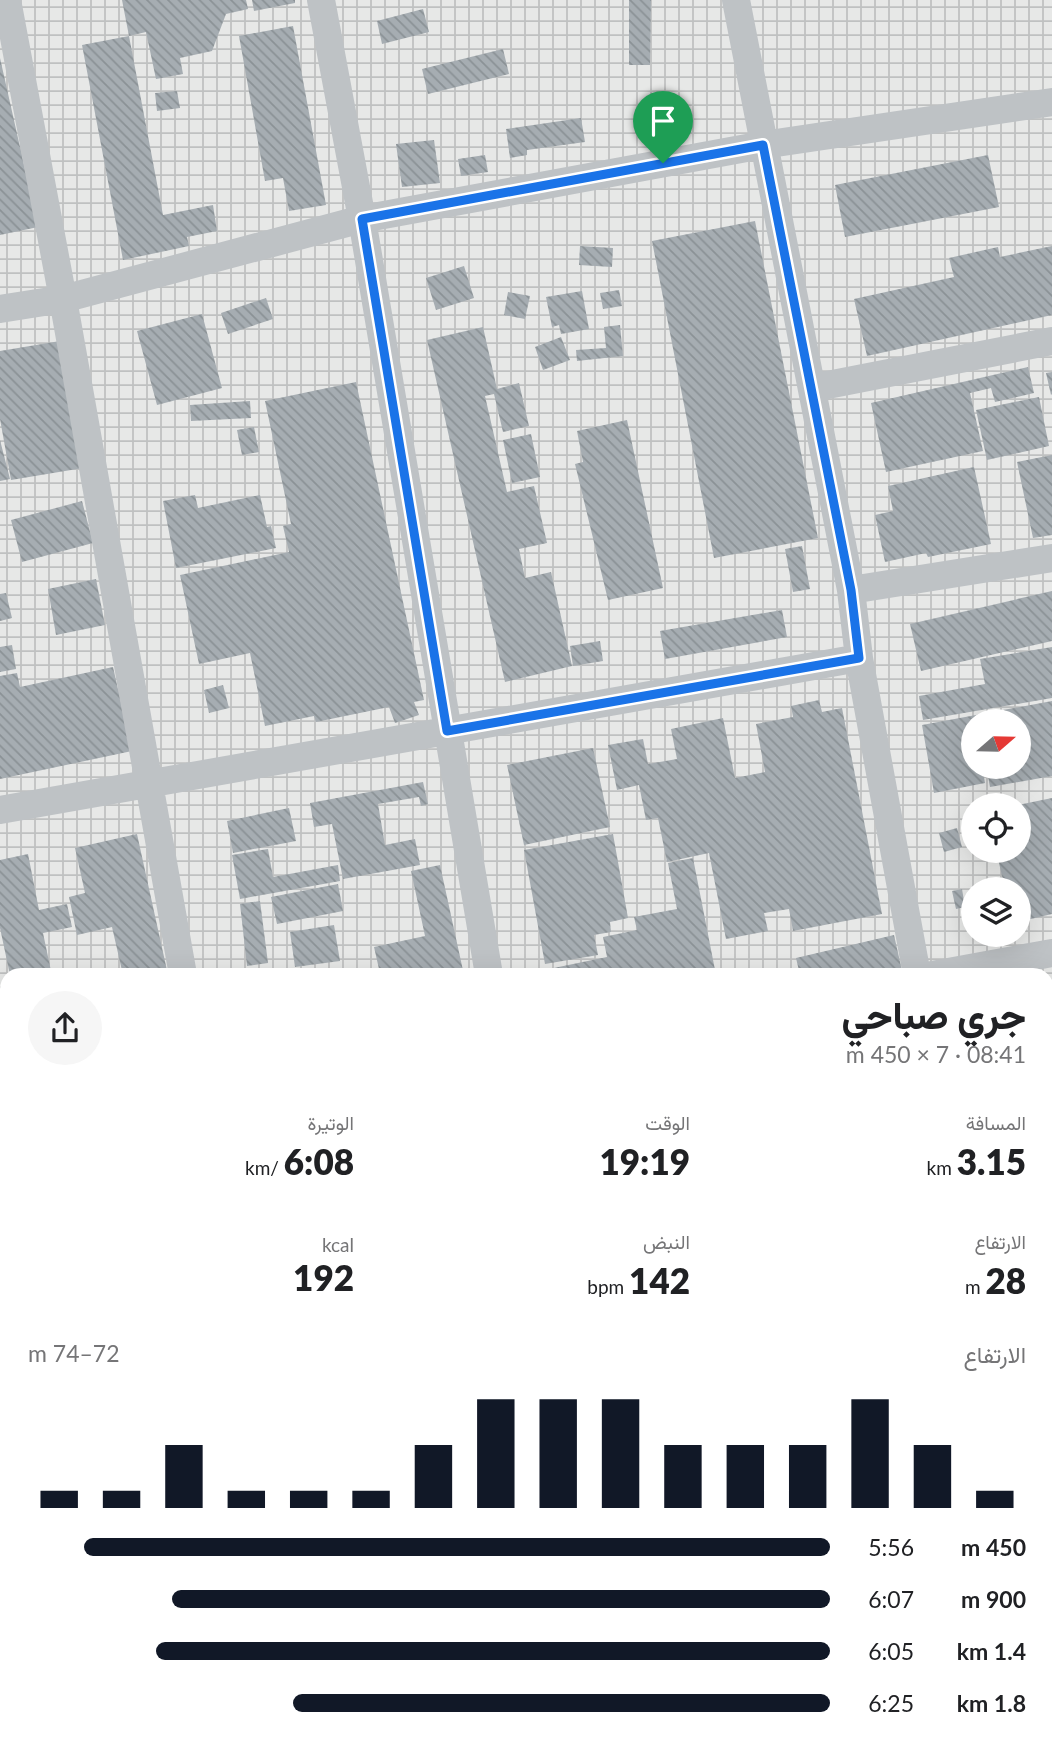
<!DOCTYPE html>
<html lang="ar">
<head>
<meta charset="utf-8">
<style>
	:root { --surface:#fff; --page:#f6f6f6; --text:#202124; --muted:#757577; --accent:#111827 }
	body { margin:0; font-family:Lato,Vazirmatn,sans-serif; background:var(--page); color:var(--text); direction:rtl; height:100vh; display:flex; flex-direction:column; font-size:26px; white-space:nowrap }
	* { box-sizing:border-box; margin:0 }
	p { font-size:23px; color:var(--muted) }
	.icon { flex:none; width:38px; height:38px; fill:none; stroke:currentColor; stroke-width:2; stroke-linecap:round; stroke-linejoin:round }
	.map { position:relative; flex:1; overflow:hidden; direction:ltr }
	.details { position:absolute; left:0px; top:968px; width:1054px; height:779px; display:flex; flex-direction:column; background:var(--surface); border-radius:21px 21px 0 0; box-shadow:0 7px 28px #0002; direction:rtl }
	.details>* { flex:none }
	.needle { width:46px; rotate:70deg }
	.controls { position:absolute; left:961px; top:709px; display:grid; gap:14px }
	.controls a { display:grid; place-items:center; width:70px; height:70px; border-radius:50%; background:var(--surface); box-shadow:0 7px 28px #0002; font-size:35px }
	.pin { position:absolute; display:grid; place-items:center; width:60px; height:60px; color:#fff; margin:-72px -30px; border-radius:50% 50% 50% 0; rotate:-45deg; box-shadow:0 0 7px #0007 }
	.pin .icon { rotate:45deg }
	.round { display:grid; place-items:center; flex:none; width:74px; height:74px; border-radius:37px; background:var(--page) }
	.head { display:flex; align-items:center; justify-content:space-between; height:119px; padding:0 28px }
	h1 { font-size:38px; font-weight:800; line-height:52px }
	.metrics { display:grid; grid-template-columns:repeat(3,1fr); gap:10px; height:119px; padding:7px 28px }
	.metrics div { display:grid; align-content:center }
	.metrics b { font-size:35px; font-weight:800 }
	.metrics small { font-size:19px; font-weight:400 }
	.metrics p { font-size:19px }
	.chart { height:196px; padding:14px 28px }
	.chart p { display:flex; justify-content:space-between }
	.chart svg { width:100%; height:126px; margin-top:7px; stroke:var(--accent); stroke-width:6 }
	ul { padding:0 28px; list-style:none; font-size:23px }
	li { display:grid; grid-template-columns:112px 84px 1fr; align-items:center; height:52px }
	li i { height:18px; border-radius:9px; background:var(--accent) }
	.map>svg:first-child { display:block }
	.industrial { fill:url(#industrial-grid); fill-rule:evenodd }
	.building { fill:url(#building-back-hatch) }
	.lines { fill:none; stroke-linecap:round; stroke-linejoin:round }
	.minor { stroke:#bec2c5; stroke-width:28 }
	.route-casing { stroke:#fff; stroke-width:14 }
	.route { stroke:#1a73e8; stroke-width:9 }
</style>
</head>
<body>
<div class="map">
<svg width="1052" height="1746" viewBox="0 0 1052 1746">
	<defs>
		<pattern id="industrial-grid" width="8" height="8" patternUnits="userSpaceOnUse" patternTransform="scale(1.75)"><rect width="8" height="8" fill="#e7e8e7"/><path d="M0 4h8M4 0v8" fill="none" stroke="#bfc1c1"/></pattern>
		<pattern id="building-back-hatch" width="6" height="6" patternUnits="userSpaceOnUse" patternTransform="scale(1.75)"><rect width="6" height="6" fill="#a6adb2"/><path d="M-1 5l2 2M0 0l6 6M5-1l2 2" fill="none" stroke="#8b9296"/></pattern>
	</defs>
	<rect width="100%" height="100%" fill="#f6f6f3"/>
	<path class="industrial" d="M0 0H1052V1507L1047 1508 1046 975H7V1721L0 1722ZM973 721H1018V766H973ZM973 805H1018V850H973ZM973 889H1018V934H973Z"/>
	<path class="building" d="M122 0H246L248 9 226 14 212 51 180 58 183 74 156 79 146 32 129 36 163 215 213 205 217 231 187 237 189 246 123 260 82 45 129 36Z
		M252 0H295V3L254 11Z
		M629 0H651L650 65H629Z
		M423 9 429 32 382 44 377 21Z
		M293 26 326 205 289 211 283 178 265 181 239 36Z
		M503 49 509 74 428 94 422 69Z
		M0 58 38 227 0 235Z
		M177 91 180 108 157 111 155 93Z
		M581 118 585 142 527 150V155L510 158 506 129Z
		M434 140 440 183 402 187 396 144Z
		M485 155 488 172 461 176 458 159Z
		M988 155 999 207 845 237 835 185Z
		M755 221 818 538 714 558 652 241Z
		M580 246 613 248 612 267 579 265Z
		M1052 246V315L867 356 854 299 954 277 949 258 998 247 1000 257Z
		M464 266 474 298 436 310 426 278Z
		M619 290 622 306 603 309 600 293Z
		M582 291 589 329 561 334 559 325 552 327 546 297Z
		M508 292 530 296 525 319 504 315Z
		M266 298 273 319 228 334 221 313Z
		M202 314 222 388 157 405 137 331Z
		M620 325 623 356 577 361 576 350 606 348 604 327Z
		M483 327 497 389 519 383 529 426 503 432 494 394 485 396 507 492 534 486 547 543 519 549 525 578 551 572 572 666 505 682 427 340Z
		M561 337 570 360 543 370 535 347Z
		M60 341 83 468 11 480 0 419V351Z
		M1028 367 1034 393 995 402 991 388 970 393 983 451 886 472 871 403Z
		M1052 372V394L1051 395 1046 373Z
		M356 382 424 700 414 702 419 715 395 723 389 707 316 722 314 716 265 726 250 653 199 664 180 575 289 552 283 526 291 524 265 401Z
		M1039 397 1049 446 987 460 976 410Z
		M250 401 251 418 191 421 190 405Z
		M627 420 663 588 608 600 575 464 583 462 577 431Z
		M254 427 259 452 242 455 237 430Z
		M531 434 540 477 512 483 503 440Z
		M0 440 10 479 0 481Z
		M1052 455V535L1033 538 1017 462Z
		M974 467 991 544 928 557 926 553 885 562 875 515 893 511 888 486Z
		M195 495 198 508 260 495 267 527 271 526 276 548 176 568 163 501Z
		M82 501 93 543 22 562 11 520Z
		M802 546 810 589 793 592 785 549Z
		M96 579 105 625 56 635 48 589Z
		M1052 591V641L921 671 910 624Z
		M6 593 12 618 0 621V594Z
		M782 610 787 637 665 659 660 631Z
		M600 641 603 661 573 666 570 646Z
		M12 645 16 669 0 672V647Z
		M1052 647V698L923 720 919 696 985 684 980 659Z
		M113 667 132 751 0 779V676L17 673 20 687Z
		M223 685 229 708 209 713 204 690Z
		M819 700 822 712 842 708 882 914 793 931 789 909 764 913 768 931 726 939 709 853 667 862 658 818 646 820 639 785 617 790 608 745 643 739 648 764 677 759 671 729 723 718 735 778 765 772 756 724 793 717 791 706Z
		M1052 701V776L990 787 986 766H1018V721H973V766H982L985 783 934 793 922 725Z
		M593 748 610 827 524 845 507 765Z
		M423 782 428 804 421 806 419 797 378 804 385 845 415 839 420 865 343 879 332 824 314 827 310 803Z
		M1052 798V914L1018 922V889H1005L996 850H1018V805Z
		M289 808 296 841 233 853 227 821Z
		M957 828 962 847 944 852 939 833Z
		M137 834 168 975H123L112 927 77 935 69 897 85 893 75 848Z
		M613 834 628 918 610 922 611 932 594 935 598 955 545 964 524 850Z
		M268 849 273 877 338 865 340 881 240 899 232 855Z
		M28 854 39 910 67 904 72 927 43 933 51 971 32 975H10L0 928V860Z
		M693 858 716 975H550L549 969 607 957 603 937 637 930 634 917 677 909 668 863Z
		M440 865 464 975H355L379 969 374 947 425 936 411 871Z
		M338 884 343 911 277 924 271 897Z
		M962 889 965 907 956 909 952 891Z
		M260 901 268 963 247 966 240 904Z
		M334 925 340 961 295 967 290 932Z
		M894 935 903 975H800L796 958Z
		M7 985V1031H6L0 1002V987Z
		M1052 993V1061L1046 1062V994Z
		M1052 1079V1134L1046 1135V1080Z
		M1046 1158 1052 1174V1222L1046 1223Z
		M1052 1290V1358L1046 1359V1291Z
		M1052 1367V1430L1047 1431 1046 1368Z
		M0 1549 7 1577V1616L0 1617Z
		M0 1620H7V1651L0 1652Z
		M7 1663V1689L0 1691V1665Z
		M7 1722V1741L0 1742V1723Z
		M496 1740H510L511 1746H497Z
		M674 1740H730L731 1746H675Z
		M738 1740H803L804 1746H739Z
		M811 1740H885L886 1746H813Z
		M902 1740H927V1742L903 1746Z
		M930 1740H956L957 1746H930Z
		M976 1740H1016L1018 1746H978Z"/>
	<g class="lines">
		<path class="minor" d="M7 0 63 299 183 975
			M321 0 362 219 489 975
			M736 0 851 590 859 658 917 975
			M0 309 63 299 362 219 763 145 1052 102
			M812 388 1052 341
			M851 590 1052 558
			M0 810 859 658
			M932 975 1052 953
			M1046 1250 1052 1249
			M0 1326 7 1325
			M0 1348 7 1389
			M1046 1606 1050 1620
			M1046 1690 1052 1713
			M58 1740V1746
			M642 1740 643 1746
			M296 1746 328 1740"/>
	</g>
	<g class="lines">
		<defs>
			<path id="route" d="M763 145 851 590 859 658 447 731 362 219Z"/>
		</defs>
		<use href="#route" class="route-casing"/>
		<use href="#route" class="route"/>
	</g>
</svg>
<div class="controls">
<a><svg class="needle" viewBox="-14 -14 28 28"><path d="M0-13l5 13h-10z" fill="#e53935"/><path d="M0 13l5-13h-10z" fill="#757577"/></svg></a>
<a><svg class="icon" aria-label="locate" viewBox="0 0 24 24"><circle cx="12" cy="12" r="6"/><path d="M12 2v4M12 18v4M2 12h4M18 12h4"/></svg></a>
<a><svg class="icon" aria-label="layers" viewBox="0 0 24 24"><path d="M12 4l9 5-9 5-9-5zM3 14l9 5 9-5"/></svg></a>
</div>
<div class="pin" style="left:663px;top:163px;background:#1e9e55"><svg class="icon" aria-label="arrive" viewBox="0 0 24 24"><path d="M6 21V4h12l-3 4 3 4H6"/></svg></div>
<section class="details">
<div class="head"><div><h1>جري صباحي</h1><p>08:41 · 7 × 450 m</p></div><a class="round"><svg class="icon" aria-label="share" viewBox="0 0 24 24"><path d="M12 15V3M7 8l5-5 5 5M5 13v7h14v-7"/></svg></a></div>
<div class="metrics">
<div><p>المسافة</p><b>3.15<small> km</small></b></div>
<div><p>الوقت</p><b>19:19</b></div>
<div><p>الوتيرة</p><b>6:08<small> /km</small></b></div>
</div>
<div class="metrics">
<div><p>الارتفاع</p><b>28<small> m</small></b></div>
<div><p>النبض</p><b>142<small> bpm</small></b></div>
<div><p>kcal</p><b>192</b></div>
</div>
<div class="chart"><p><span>الارتفاع</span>72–74 m</p>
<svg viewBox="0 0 160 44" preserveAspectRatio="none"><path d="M5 44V38M15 44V38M25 44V22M35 44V38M45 44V38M55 44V38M65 44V22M75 44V6M85 44V6M95 44V6M105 44V22M115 44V22M125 44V22M135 44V6M145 44V22M155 44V38"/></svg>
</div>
<ul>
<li><b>450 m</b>5:56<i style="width:93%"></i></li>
<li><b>900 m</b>6:07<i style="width:82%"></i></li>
<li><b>1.4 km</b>6:05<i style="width:84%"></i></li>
<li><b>1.8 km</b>6:25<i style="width:67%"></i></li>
</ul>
</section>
</div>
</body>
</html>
